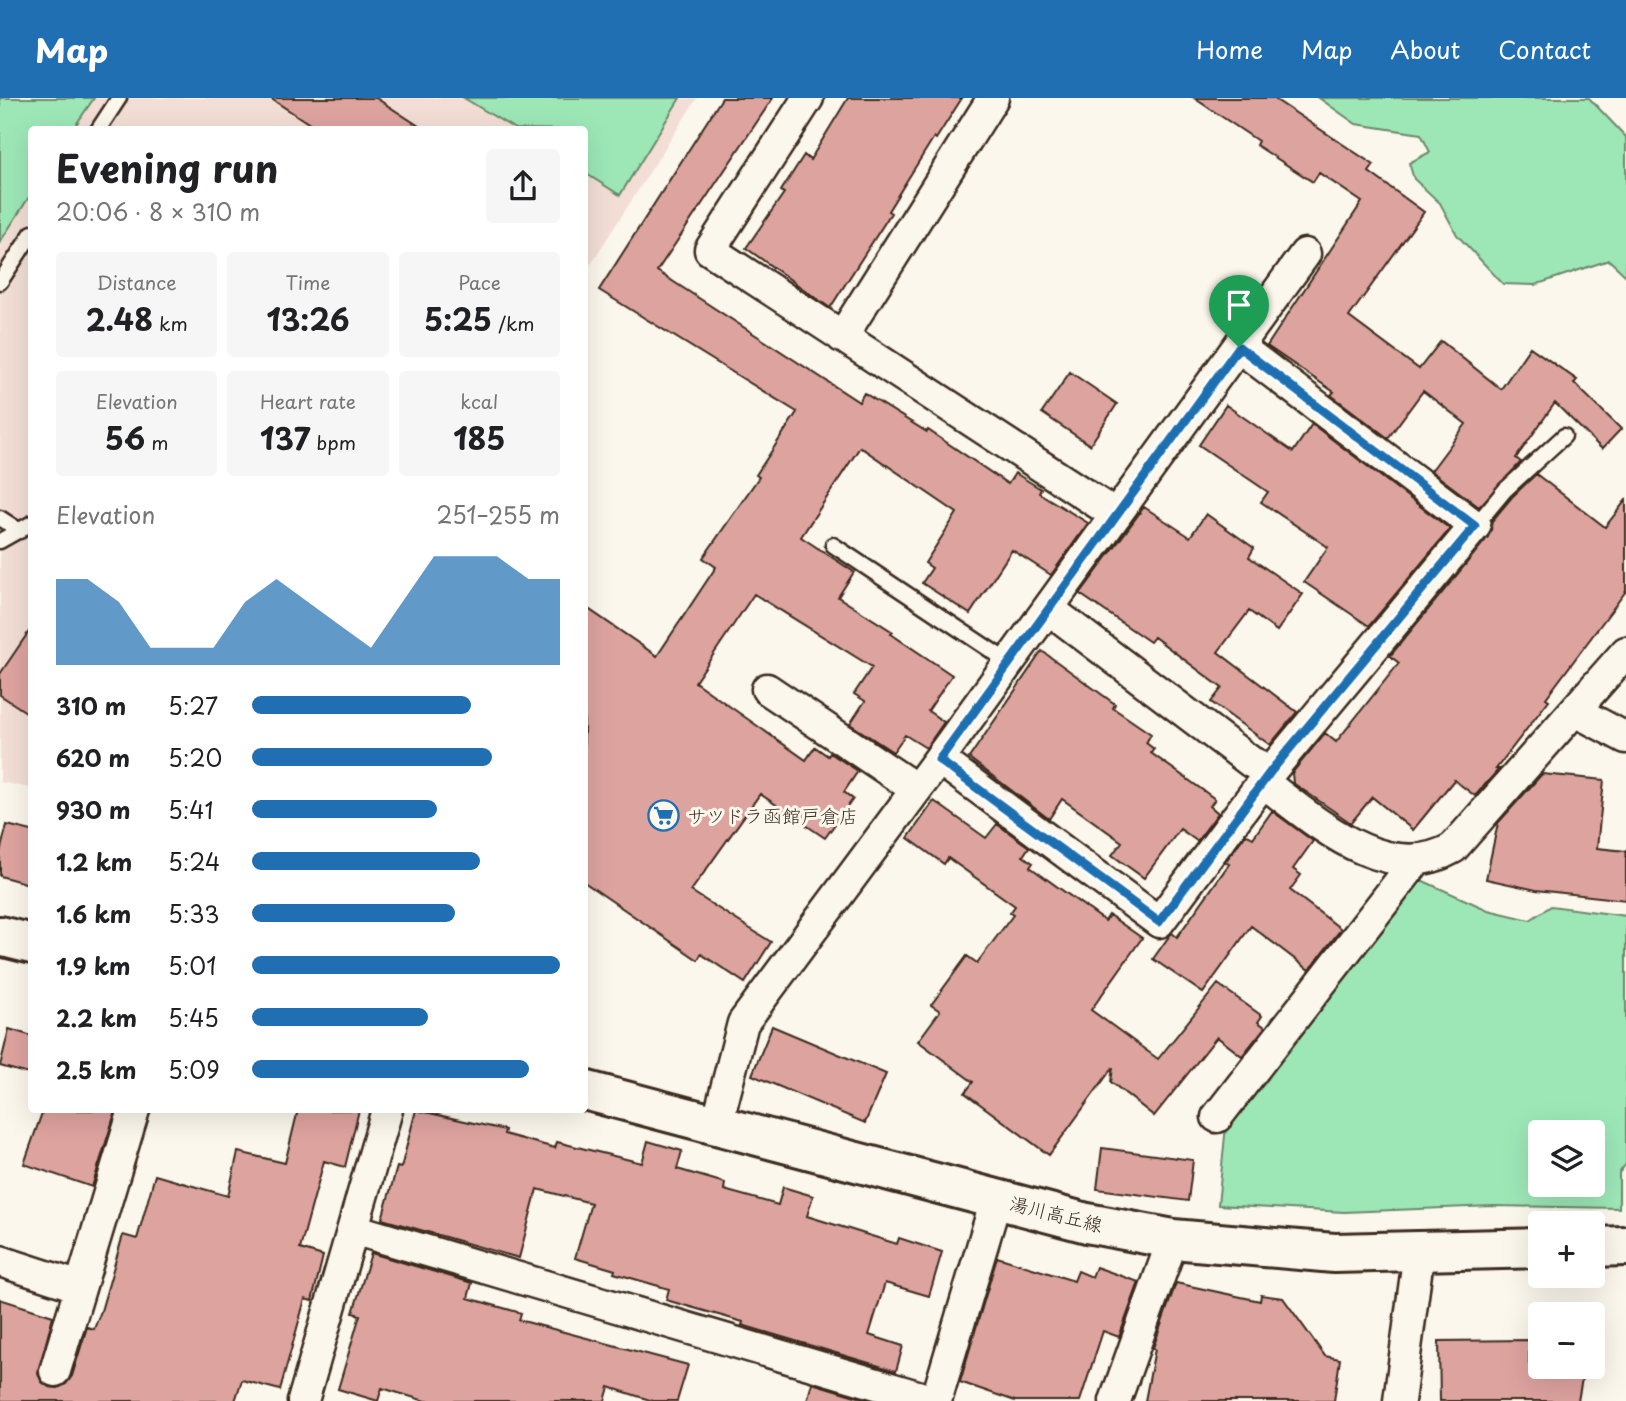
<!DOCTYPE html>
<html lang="en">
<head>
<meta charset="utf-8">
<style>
	:root { --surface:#fff; --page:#f6f6f6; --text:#202124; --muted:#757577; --accent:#1f6fb2 }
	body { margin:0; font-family:"Playpen Sans","Klee One",sans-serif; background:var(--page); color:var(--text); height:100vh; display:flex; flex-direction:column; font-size:26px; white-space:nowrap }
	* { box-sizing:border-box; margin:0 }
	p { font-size:23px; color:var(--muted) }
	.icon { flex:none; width:38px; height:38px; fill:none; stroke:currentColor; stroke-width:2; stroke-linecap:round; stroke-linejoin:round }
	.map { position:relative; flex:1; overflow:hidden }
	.side { position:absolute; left:28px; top:28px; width:560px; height:987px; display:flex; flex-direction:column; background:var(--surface); border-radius:7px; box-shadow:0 7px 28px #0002 }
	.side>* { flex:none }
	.fabs { position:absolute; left:1528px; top:1022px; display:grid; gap:14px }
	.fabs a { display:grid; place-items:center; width:77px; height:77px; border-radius:7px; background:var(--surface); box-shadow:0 7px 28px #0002; font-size:35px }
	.pin { position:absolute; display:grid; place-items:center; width:60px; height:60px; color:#fff; margin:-72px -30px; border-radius:50% 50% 50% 0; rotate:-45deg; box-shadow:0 0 7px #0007 }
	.pin .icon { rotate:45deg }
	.round { display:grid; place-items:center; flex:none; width:74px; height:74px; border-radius:7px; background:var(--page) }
	.summary { display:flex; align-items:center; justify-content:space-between; height:119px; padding:0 28px }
	h1 { font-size:38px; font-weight:700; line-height:52px }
	.figures { display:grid; grid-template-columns:repeat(3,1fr); gap:10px; height:119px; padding:7px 28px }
	.figures div { display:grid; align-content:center; border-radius:7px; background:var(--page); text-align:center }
	.figures b { font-size:30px; font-weight:700 }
	.figures small { font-size:19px; font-weight:400 }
	.figures p { font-size:19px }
	.chart { height:196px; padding:14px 28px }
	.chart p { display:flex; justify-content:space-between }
	.chart svg { width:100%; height:126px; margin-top:7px; fill:var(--accent); opacity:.7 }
	ul { padding:0 28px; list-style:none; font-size:23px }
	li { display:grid; grid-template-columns:112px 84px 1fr; align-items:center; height:52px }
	li i { height:18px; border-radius:9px; background:var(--accent) }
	header { display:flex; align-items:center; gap:42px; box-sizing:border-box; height:98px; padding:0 35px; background:var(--accent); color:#fff }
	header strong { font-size:33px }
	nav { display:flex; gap:38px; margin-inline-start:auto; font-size:24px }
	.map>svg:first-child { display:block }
	.built { fill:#f2ded5 }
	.green { fill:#9de7b7; stroke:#6c886a; stroke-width:2; fill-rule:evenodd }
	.building { fill:#dda39f; stroke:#3b2a1e; stroke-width:2 }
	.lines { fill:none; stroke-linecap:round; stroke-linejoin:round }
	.lane-casing { stroke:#3b2a1e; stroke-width:19 }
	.street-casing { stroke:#3b2a1e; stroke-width:35 }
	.secondary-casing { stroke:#3b2a1e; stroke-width:44 }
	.lane { stroke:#fbf7ec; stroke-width:14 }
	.street { stroke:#fbf7ec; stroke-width:30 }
	.secondary { stroke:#fbf7ec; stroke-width:38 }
	.route-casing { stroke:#fff; stroke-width:14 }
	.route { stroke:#1f6fb2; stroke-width:9 }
	.labels { text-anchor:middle; stroke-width:6; stroke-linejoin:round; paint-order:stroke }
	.poi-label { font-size:19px; fill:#3b2a1e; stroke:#fbf7ec; text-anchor:start }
	.street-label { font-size:19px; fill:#3b2a1e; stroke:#fbf7ec }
</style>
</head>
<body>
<header>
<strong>Map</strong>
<nav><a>Home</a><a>Map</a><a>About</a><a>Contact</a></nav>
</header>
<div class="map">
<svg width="1626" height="1303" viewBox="0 0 1626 1303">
	<rect width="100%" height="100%" fill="#fbf7ec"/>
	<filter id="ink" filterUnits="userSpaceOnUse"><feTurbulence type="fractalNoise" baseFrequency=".0143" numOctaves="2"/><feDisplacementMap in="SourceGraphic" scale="14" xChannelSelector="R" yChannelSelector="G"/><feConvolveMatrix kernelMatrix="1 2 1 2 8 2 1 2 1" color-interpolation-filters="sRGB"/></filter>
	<g filter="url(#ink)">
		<path class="built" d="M0 0H697L585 175 584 32H32L31 690 0 684Z"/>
		<path class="green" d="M0 0H94L73 31 32 32 31 96 0 144Z
			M464 0H680L620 97 585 75 584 32 515 31Z
			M1319 0H1589L1626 39V178L1609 162 1535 187 1503 186 1457 137 1440 105 1414 81 1409 65 1430 54 1421 36 1356 26Z
			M1421 782 1488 812 1530 822 1551 808 1626 818V1066L1619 1075V1110L1493 1108 1344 1114 1218 1107 1226 1028ZM1540 1034H1592V1087H1540Z"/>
		<path class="building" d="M270 0H376L425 32H319Z
			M722 0H773L657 173 859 304 864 295 927 334 928 332 1008 386 1015 375 1041 391 1039 395 1088 425 1051 477 1012 452 970 516 922 485 932 470 925 465 957 415 860 349 801 439 854 474 838 499 893 534 891 536 952 577 928 613 944 624 926 650 905 637 893 654 850 626 865 603 854 596 872 569 754 496 695 584 806 662 815 649 828 658 830 655 858 673 844 694 853 701 825 740 760 696 691 793 771 844 745 885 701 856 698 862 584 784V508L657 558 716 469 703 460 759 379 756 377 797 314 599 192Z
			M848 0H962L936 41 934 39 888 113 891 115 830 210 746 150 784 95 781 93 804 57 810 62Z
			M1194 0H1273L1374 67 1369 74 1424 114 1349 219 1419 271 1441 243 1501 291 1530 249 1577 282 1574 285 1621 331 1602 351 1555 305 1516 360 1521 364 1479 409 1431 373 1466 326 1423 293 1388 340 1331 297 1334 294 1267 248 1362 104 1319 75 1313 84 1256 47 1258 43Z
			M1070 274 1117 306 1090 347 1042 315Z
			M1226 307 1293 354 1312 326 1450 431 1369 528 1304 484 1328 449 1261 404 1268 394 1199 347Z
			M1536 376 1605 429 1626 402V493L1546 600 1549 602 1496 671H1499L1475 698 1454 682 1413 732 1372 699 1351 725 1293 685 1292 675 1325 635 1336 644 1399 565 1390 558 1488 439 1492 423 1512 399Z
			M1144 409 1190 439 1206 416 1254 450 1249 459 1303 496 1277 533 1249 513 1218 554 1297 614 1270 647 1211 604 1222 590 1154 539 1150 544 1080 496Z
			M32 529V618L0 597V576Z
			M1042 553 1115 606 1113 610 1151 636 1146 645 1154 651 1151 655 1215 701 1210 708 1218 715 1197 743 1180 731 1144 780 1112 757 1122 744 1062 701 1049 721 969 660Z
			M1542 676 1604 682 1597 750 1626 753V802L1536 792 1486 781 1498 725Z
			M934 703 986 740 997 726 1029 749 1023 758 1033 765 1030 769 1105 823 1109 817 1142 840 1091 912 1158 961 1218 886 1262 918 1258 924 1265 929 1242 958 1217 939 1154 1018 1111 984 1113 969 1049 1057 965 995 973 984 918 943 940 913 931 907 967 858 977 865 1013 817 1010 815 1015 808 948 760 944 766 908 740Z
			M1272 713 1313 743 1293 771 1301 777 1290 792 1341 831 1309 872 1251 828 1203 895 1153 861 1170 837 1172 835 1177 839 1229 766 1225 764 1246 736 1253 740Z
			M7 727 32 733V787L0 778V754Z
			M772 928 886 976 865 1025 752 977Z
			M9 931 32 938V977L0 968Z
			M43 1012H116L92 1089 24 1066Z
			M298 1012H359L345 1069 324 1063 300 1151 323 1158 312 1203 305 1201 280 1292 242 1282 235 1303H0V1201L53 1218 38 1276 42 1284 49 1289 58 1290 66 1286 72 1278 87 1229 94 1231 101 1213 123 1137 137 1141 155 1077 228 1098 238 1054 285 1065Z
			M416 1012 505 1032 504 1036 555 1050 557 1044 642 1065 648 1043 682 1053 677 1071 725 1085 724 1092 778 1107 783 1089 813 1098 807 1118 897 1146 899 1140 942 1154 929 1198 885 1185 869 1237 903 1248 896 1273 742 1227 743 1224 666 1202 669 1191 614 1175 615 1172 575 1160 591 1105 537 1091 519 1160 382 1121 397 1069 401 1070Z
			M1102 1050 1193 1062 1188 1103 1097 1091Z
			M371 1155 472 1185 468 1200 521 1215 519 1222 688 1267 677 1303H653L609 1289 605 1303H425L382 1290 378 1303 338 1291 360 1217 353 1215Z
			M997 1159 1074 1183 1078 1173 1092 1179 1096 1169 1139 1184 1119 1239 1103 1233 1080 1303H1015L960 1284Z
			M1176 1185 1260 1203 1261 1197 1283 1200 1325 1258 1340 1261 1334 1303H1145L1155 1251 1153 1250Z
			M1529 1242V1266L1583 1275 1578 1303H1440L1439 1243Z
			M812 1285 872 1303H807Z"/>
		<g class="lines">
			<defs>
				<path id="lane" d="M98 32 119 0
					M0 184 32 135
					M0 420 20 433
					M1475 428 1505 392 1564 338
					M0 443 32 425
					M833 447 1010 565"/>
				<path id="street" d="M808 0 710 152 1116 417
					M842 239 993 0
					M1049 511 1251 664 1271 673
					M767 591 916 691
					M1575 613 1626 640
					M939 661 1159 824 1271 673 1475 428 1239 249
					M1263 684C1314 722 1386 789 1453 750L1626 554
					M1217 1019 1415 764
					M717 1026 743 925 939 661 1305 156
					M353 1131 934 1303
					M0 1163 80 1189
					M55 1273 134 1012
					M303 1303 387 1012
					M936 1303 996 1102
					M1115 1303 1173 1141
					M1399 1303 1419 1153"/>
				<path id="secondary" d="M0 838 32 846
					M584 992 1087 1125 1173 1141 1334 1155 1540 1150
					M1592 1149 1626 1148"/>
			</defs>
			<use href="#lane" class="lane-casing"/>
			<use href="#street" class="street-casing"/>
			<use href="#secondary" class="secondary-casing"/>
			<use href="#lane" class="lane"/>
			<use href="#street" class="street"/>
			<use href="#secondary" class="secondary"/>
		</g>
	</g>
	<g class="lines" filter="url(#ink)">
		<defs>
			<path id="route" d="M1239 249 1475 428 1271 673 1159 824 939 662Z"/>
		</defs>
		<use href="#route" class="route-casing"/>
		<use href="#route" class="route"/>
	</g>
	<defs>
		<symbol id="supermarket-ring" viewBox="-11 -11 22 22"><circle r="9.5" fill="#fbf7ec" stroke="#1f6fb2" stroke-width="1.5"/><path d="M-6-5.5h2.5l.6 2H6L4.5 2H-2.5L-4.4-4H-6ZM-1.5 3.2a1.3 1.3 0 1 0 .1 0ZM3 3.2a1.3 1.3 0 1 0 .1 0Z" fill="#1f6fb2"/></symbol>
	</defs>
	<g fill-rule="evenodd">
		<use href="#supermarket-ring" x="646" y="700" width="35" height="35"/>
	</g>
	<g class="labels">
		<g class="poi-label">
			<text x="687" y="725">サツドラ函館戸倉店</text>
		</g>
		<g class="street-label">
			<text transform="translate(1056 1116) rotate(14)" y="7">湯川高丘線</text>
		</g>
	</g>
</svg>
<div class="fabs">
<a><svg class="icon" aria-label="layers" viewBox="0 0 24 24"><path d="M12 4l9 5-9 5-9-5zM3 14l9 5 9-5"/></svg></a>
<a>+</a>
<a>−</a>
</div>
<div class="pin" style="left:1239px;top:249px;background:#1e9e55"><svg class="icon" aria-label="arrive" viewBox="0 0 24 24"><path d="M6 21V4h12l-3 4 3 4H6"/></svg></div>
<section class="side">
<div class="summary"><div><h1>Evening run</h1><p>20:06 · 8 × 310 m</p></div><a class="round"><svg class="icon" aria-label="share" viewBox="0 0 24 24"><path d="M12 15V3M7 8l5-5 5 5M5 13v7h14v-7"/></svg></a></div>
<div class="figures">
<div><p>Distance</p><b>2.48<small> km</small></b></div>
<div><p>Time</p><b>13:26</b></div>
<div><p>Pace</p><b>5:25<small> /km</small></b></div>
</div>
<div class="figures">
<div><p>Elevation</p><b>56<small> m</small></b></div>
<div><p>Heart rate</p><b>137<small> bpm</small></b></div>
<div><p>kcal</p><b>185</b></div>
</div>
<div class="chart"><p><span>Elevation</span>251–255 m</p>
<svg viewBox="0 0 160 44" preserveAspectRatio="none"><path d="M0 44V14L10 14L20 22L30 38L40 38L50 38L60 22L70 14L80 22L90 30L100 38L110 22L120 6L130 6L140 6L150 14L160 14V44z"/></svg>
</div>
<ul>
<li><b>310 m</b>5:27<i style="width:71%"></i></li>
<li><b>620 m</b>5:20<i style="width:78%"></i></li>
<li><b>930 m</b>5:41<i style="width:60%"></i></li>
<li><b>1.2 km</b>5:24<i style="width:74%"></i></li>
<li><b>1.6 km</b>5:33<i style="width:66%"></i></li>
<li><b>1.9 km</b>5:01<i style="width:100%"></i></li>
<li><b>2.2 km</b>5:45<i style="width:57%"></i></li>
<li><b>2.5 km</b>5:09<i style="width:90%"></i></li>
</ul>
</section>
</div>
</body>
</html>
